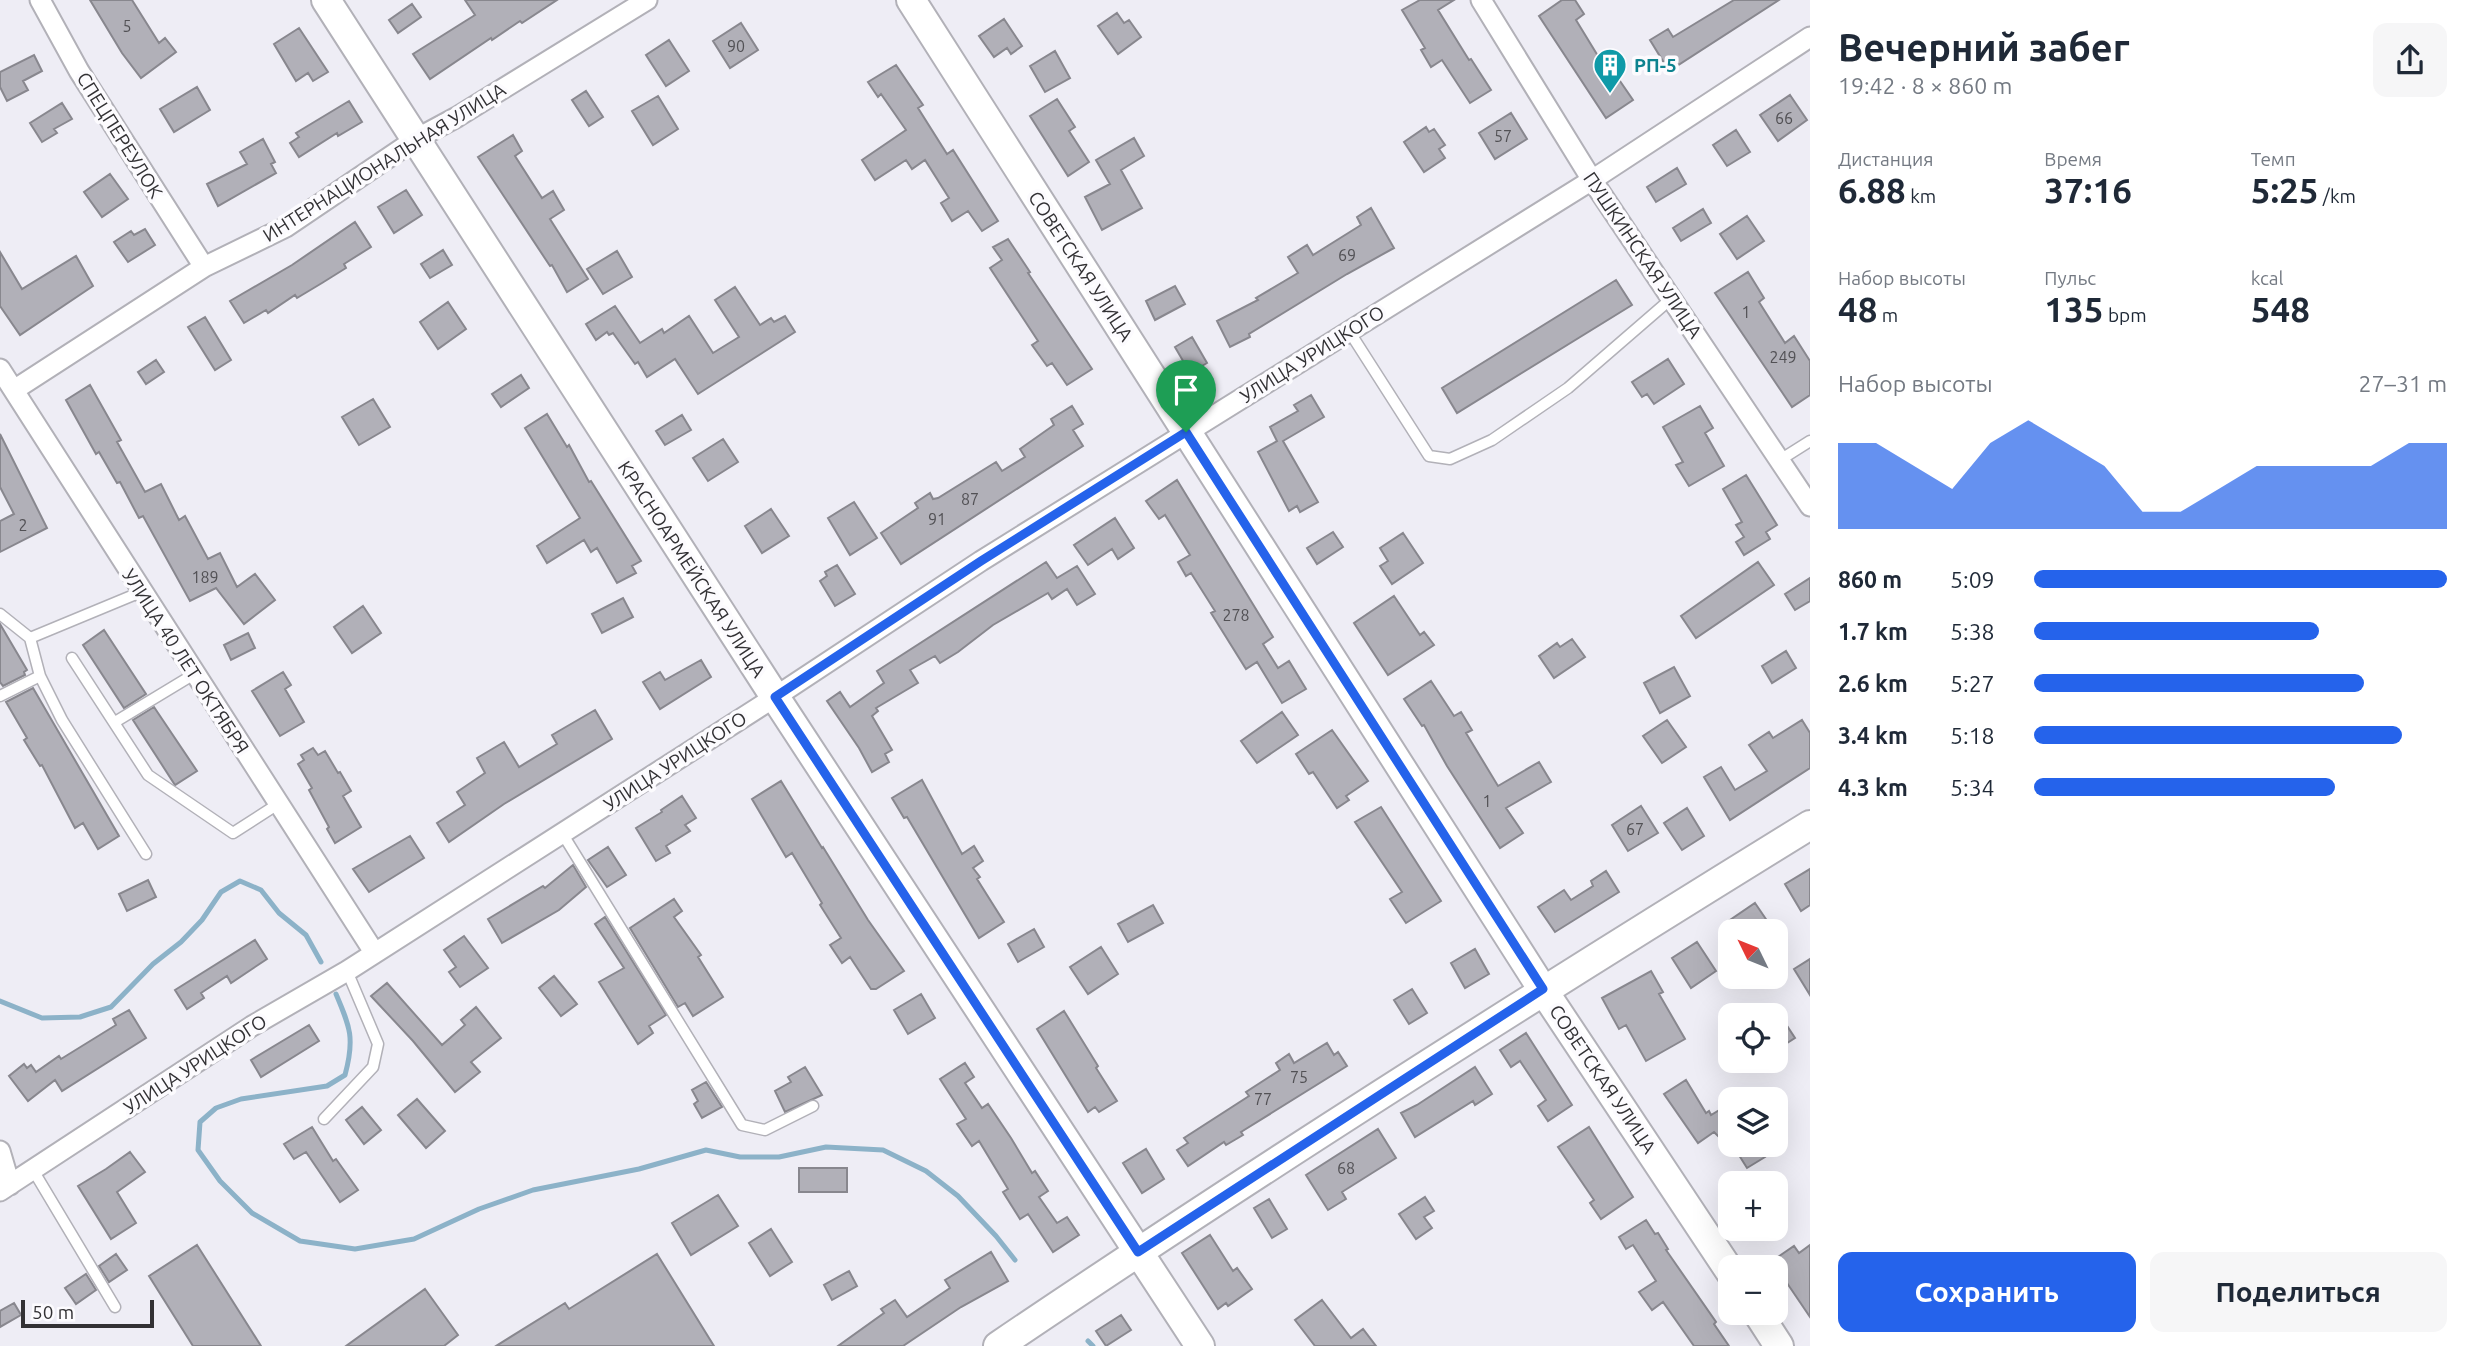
<!DOCTYPE html>
<html lang="ru">
<head>
<meta charset="utf-8">
<style>
	:root { --surface:#fff; --page:#f6f6f7; --text:#1f2937; --muted:#747a83; --accent:#2563eb }
	body { margin:0; font-family:Ubuntu,sans-serif; background:var(--page); color:var(--text); height:100vh; display:flex; flex-direction:column; font-size:26px; white-space:nowrap }
	* { box-sizing:border-box; margin:0 }
	p { font-size:23px; color:var(--muted) }
	.icon { flex:none; width:38px; height:38px; fill:none; stroke:currentColor; stroke-width:2; stroke-linecap:round; stroke-linejoin:round }
	.map { position:relative; flex:1; overflow:hidden }
	.sheet { display:flex; flex-direction:column; background:var(--surface); width:665px }
	.sheet>* { flex:none }
	.needle { width:46px; rotate:313deg }
	.buttons { position:absolute; left:1718px; top:919px; display:grid; gap:14px }
	.buttons a { display:grid; place-items:center; width:70px; height:70px; border-radius:14px; background:var(--surface); box-shadow:0 7px 28px #0002; font-size:35px }
	.scale { position:absolute; left:21px; bottom:18px; width:133px; box-sizing:border-box; padding-left:7px; border:4px solid #323134; border-top:0; font-size:19px; line-height:24px; white-space:nowrap; color:#323134; -webkit-text-stroke:5px #fcfbfe; paint-order:stroke }
	.pin { position:absolute; display:grid; place-items:center; width:60px; height:60px; color:#fff; margin:-72px -30px; border-radius:50% 50% 50% 0; rotate:-45deg; box-shadow:0 0 7px #0007 }
	.pin .icon { rotate:45deg }
	.round { display:grid; place-items:center; flex:none; width:74px; height:74px; border-radius:14px; background:var(--page) }
	.head { display:flex; align-items:center; justify-content:space-between; height:119px; padding:0 28px }
	h1 { font-size:38px; font-weight:600; line-height:52px }
	.figures { display:grid; grid-template-columns:repeat(3,1fr); gap:10px; height:119px; padding:7px 28px }
	.figures div { display:grid; align-content:center }
	.figures b { font-size:35px; font-weight:600 }
	.figures small { font-size:19px; font-weight:400 }
	.figures p { font-size:19px }
	.chart { height:196px; padding:14px 28px }
	.chart p { display:flex; justify-content:space-between }
	.chart svg { width:100%; height:126px; margin-top:7px; fill:var(--accent); opacity:.7 }
	.cta { display:flex; gap:14px; margin-top:auto; padding:14px 28px }
	.cta a { flex:1; height:80px; border-radius:14px; background:var(--accent); color:#fff; font-size:28px; font-weight:600; line-height:80px; text-align:center }
	.cta a+a { background:var(--page); color:var(--text) }
	ul { padding:0 28px; list-style:none; font-size:23px }
	li { display:grid; grid-template-columns:112px 84px 1fr; align-items:center; height:52px }
	li i { height:18px; border-radius:9px; background:var(--accent) }
	main { display:flex; flex:1; min-height:0 }
	.map>svg:first-child { display:block }
	.lines { fill:none; stroke-linecap:round; stroke-linejoin:round }
	.stream { stroke:#8cb2c8; stroke-width:5 }
	.building { fill:#b1b0b8; stroke:#88878e; stroke-width:2 }
	.lane-casing { stroke:#b2b1b8; stroke-width:13 }
	.street-casing { stroke:#b2b1b8; stroke-width:23 }
	.secondary-casing { stroke:#b2b1b8; stroke-width:32 }
	.lane { stroke:#fff; stroke-width:10 }
	.street { stroke:#fff; stroke-width:19 }
	.secondary { stroke:#fff; stroke-width:28 }
	.route-casing { stroke:#fff; stroke-width:14 }
	.route { stroke:#2563eb; stroke-width:9 }
	.labels { text-anchor:middle; stroke-width:7; stroke-linejoin:round; paint-order:stroke }
	.number-label { font-size:16px; fill:#525155 }
	.culture-label { font-size:19px; font-weight:bold; fill:#0d838f; stroke:#fcfbfe; text-anchor:start }
	.street-label { font-size:19px; fill:#323134; stroke:#fcfbfe }
</style>
</head>
<body>
<main>
<div class="map">
<svg width="1810" height="1346" viewBox="0 0 1810 1346">
	<rect width="100%" height="100%" fill="#eeedf5"/>
	<g class="lines">
		<path class="stream" d="M336 994C350 1027 355 1038 345 1075L327 1086 241 1099 216 1108 200 1122 198 1150 220 1181 252 1213 300 1241 355 1249 414 1239 479 1209 533 1190 639 1169 706 1150 740 1157H779L826 1147 883 1150 926 1171 958 1196 996 1236 1015 1260
			M0 1001 42 1018 80 1017 111 1007 153 964 181 942 202 920 221 892 240 881 261 890 279 913 306 935 321 962
			M1088 1341 1093 1346"/>
	</g>
	<path class="building" d="M90 0H132L159 43 165 38 176 52 141 78 122 53Z
		M465 0H557L522 23 520 21 492 40 491 38 430 79 413 54 475 15Z
		M1420 0H1454L1438 10 1469 60 1471 59 1491 90 1470 103 1442 60 1431 67 1421 50 1425 48 1402 10Z
		M1562 0H1575L1584 14 1576 20 1609 74 1613 71 1633 100 1606 118 1539 16Z
		M1734 0H1779L1669 71 1650 40 1668 29 1673 37Z
		M412 4 421 17 398 33 389 20Z
		M1117 13 1124 23 1129 20 1141 37 1118 54 1098 26Z
		M1004 19 1022 46 1011 54 1007 48 994 57 979 36Z
		M741 23 758 50 730 68 713 41Z
		M299 28 328 72 313 81 308 73 296 81 274 44Z
		M669 40 689 71 666 86 646 55Z
		M1055 51 1070 78 1045 92 1030 66Z
		M34 55 42 71 23 81 28 90 7 101 0 87V72Z
		M896 65 923 105 918 108 947 154 953 150 998 221 982 231 968 211 952 221 941 203 949 198 925 160 912 169 906 160 875 180 862 160 906 130 881 94 878 97 868 82Z
		M197 87 210 110 174 132 160 109Z
		M586 91 603 117 589 126 572 100Z
		M1790 95 1807 120 1778 141 1760 115Z
		M658 96 678 129 653 145 632 111Z
		M1057 99 1075 127 1069 131 1089 162 1068 176 1030 116Z
		M349 101 362 122 338 136 337 133 299 157 290 143 299 137 296 133Z
		M62 103 72 119 54 129 57 133 42 142 30 123Z
		M1511 113 1527 139 1495 159 1479 133Z
		M1426 127 1429 132 1434 129 1445 145 1439 149 1445 158 1424 172 1404 142Z
		M1736 130 1750 152 1727 166 1713 145Z
		M513 135 522 151 515 156 542 198 553 191 564 210 550 219 588 279 567 292 552 265 550 266 478 157Z
		M1134 138 1144 156 1121 170 1142 208 1102 230 1085 197 1110 184 1096 160Z
		M263 139 275 162 271 164 276 173 218 206 207 184 247 164 240 152Z
		M1677 168 1686 184 1656 202 1647 187Z
		M110 174 128 199 102 217 84 192Z
		M406 190 422 215 394 233 378 207Z
		M1371 208 1394 248 1347 274 1249 334 1250 337 1230 347 1217 321 1258 300 1256 298 1298 273 1288 257 1307 245 1313 255 1361 225 1357 217Z
		M1703 209 1711 223 1681 241 1673 228Z
		M1747 216 1764 241 1737 259 1720 234Z
		M355 222 371 247 344 264 346 268 322 283 297 298 295 295 268 313 266 310 244 323 230 301 292 265Z
		M145 229 155 245 128 262 114 242 131 231 134 235Z
		M1008 239 1030 272 1028 273 1092 369 1067 385 1052 363 1047 366 1032 345 1038 341 990 268 1002 260 993 247Z
		M443 250 452 265 430 278 421 264Z
		M617 251 632 277 603 294 587 269Z
		M0 252 22 289 76 256 93 286 20 335 0 306Z
		M1748 272 1764 298 1759 302 1785 343 1794 336 1810 361V395L1792 407 1715 293Z
		M1616 280 1632 305 1457 413 1442 388Z
		M1175 286 1185 304 1155 320 1146 301Z
		M735 287 760 325 771 318 774 322 785 316 795 332 698 394 675 359 647 377 638 362 635 364 613 333 609 335 607 332 596 340 586 324 615 306 640 343 662 329 664 333 689 316 713 353 739 337 715 300Z
		M448 302 466 329 438 349 420 322Z
		M205 317 231 360 215 370 188 327Z
		M1192 337 1207 363 1190 373 1175 347Z
		M1668 359 1684 384 1654 404 1647 394 1642 397 1632 382Z
		M156 360 164 372 146 384 138 372Z
		M521 375 529 388 501 407 492 394Z
		M90 385 121 440 117 442 145 492 161 484 179 520 185 516 208 559 220 553 237 587 255 574 275 600 244 624 216 588 190 601 143 516 139 518 120 482 117 483 99 452 96 454 66 400Z
		M1311 395 1324 417 1283 441 1318 502 1300 512 1297 506 1289 511 1258 452 1277 441 1270 427 1298 411 1294 405Z
		M373 399 390 427 359 445 342 417Z
		M1072 406 1083 424 1073 430 1083 446 901 564 881 533 918 508 915 503 930 493 933 499 938 498 996 462 1002 471 1025 457 1020 449 1054 425 1051 419Z
		M1700 406 1713 428 1705 433 1724 466 1689 486 1676 465 1683 462 1663 427Z
		M547 414 567 447 569 445 589 482 591 481 641 561 632 566 636 573 617 583 597 548 591 552 584 540 547 563 537 546 580 518 525 428Z
		M682 415 691 430 665 445 656 431Z
		M0 434 47 528 0 552V521L14 514 0 487Z
		M723 439 738 462 708 481 693 458Z
		M1746 475 1777 525 1766 532 1770 539 1744 555 1736 542 1744 537 1736 525 1742 522 1723 489Z
		M1177 480 1273 637 1263 644 1278 668 1289 661 1306 689 1282 703 1257 662 1246 669 1211 613 1215 611 1191 573 1186 576 1178 562 1190 555 1165 515 1159 519 1146 501Z
		M854 502 877 538 850 555 828 518Z
		M771 509 789 536 762 553 745 526Z
		M1115 518 1134 548 1118 559 1112 549 1088 565 1074 545Z
		M1333 532 1343 547 1317 564 1307 548Z
		M1403 533 1423 563 1392 584 1380 566 1388 561 1380 548Z
		M1046 562 1057 578 1077 566 1095 594 1077 605 1067 589 1052 599 1048 593 993 625 958 652 940 663 935 656 910 670 918 683 876 708 878 711 872 716 892 750 885 754 889 762 872 772 859 748 827 701 840 692 850 707 884 683 877 671Z
		M1758 562 1774 585 1696 638 1681 616Z
		M837 565 855 594 835 606 820 581 827 576 825 572Z
		M1810 578V601L1795 610 1785 594Z
		M1394 596 1420 635 1424 632 1434 645 1388 675 1354 623Z
		M623 598 633 617 602 633 592 614Z
		M363 606 381 633 352 653 334 627Z
		M0 624 27 670 24 672 25 675 3 686 0 682Z
		M104 630 146 694 124 708 83 645Z
		M248 633 255 648 231 660 224 645Z
		M1572 639 1585 657 1554 678 1539 656 1557 643 1560 647Z
		M1786 651 1796 668 1772 683 1762 666Z
		M701 660 711 677 660 709 643 682 660 672 665 680Z
		M1674 667 1690 696 1660 713 1644 683Z
		M283 672 291 685 285 689 304 722 280 736 252 691Z
		M1431 681 1454 716 1461 712 1472 730 1466 733 1498 786 1539 762 1551 782 1506 808 1523 833 1500 848 1447 766 1424 725 1422 726 1404 699Z
		M33 688 119 836 98 849 83 823 75 828 42 765 40 766 24 740 27 738 6 702Z
		M154 707 197 771 175 785 133 720Z
		M595 710 612 739 504 804 449 842 437 823 465 805 457 792 485 773 477 758 504 742 519 767 557 744 552 735Z
		M1282 712 1298 735 1257 763 1241 741Z
		M1667 720 1686 747 1662 763 1643 736Z
		M1802 720 1810 733V768L1730 820 1704 777 1721 767 1735 790 1767 771 1749 745 1769 732 1773 738Z
		M1332 730 1368 781 1346 796 1349 800 1337 808 1313 772 1309 774 1296 754Z
		M313 748 318 755 325 751 338 773 340 772 351 791 343 796 361 827 335 843 327 829 329 827 309 790 312 788 298 764 304 760 301 755Z
		M922 780 962 854 974 846 983 861 973 868 980 877 977 879 1004 922 979 938 907 817 904 818 892 798Z
		M781 781 822 848 823 847 868 920 904 971 876 989H871L850 957 842 963 830 945 841 938 820 905 822 903 792 853 786 857 752 799Z
		M682 796 696 818 685 825 690 831 666 846 670 853 656 861 636 828 662 812 661 810Z
		M1641 806 1658 833 1628 851 1612 825Z
		M1381 807 1441 901 1406 923 1390 899 1402 892 1355 822Z
		M1687 808 1704 836 1682 850 1664 823Z
		M410 836 424 858 369 892 353 869Z
		M608 847 626 875 607 887 588 860Z
		M573 865 586 887 559 910 502 943 488 919 543 886 545 888Z
		M1810 869V905L1801 911 1785 884Z
		M1606 871 1619 892 1555 932 1538 907 1564 890 1571 900 1593 886 1591 881Z
		M148 880 156 897 127 911 119 894Z
		M674 899 682 911 674 917 701 955 698 957 723 997 693 1016 685 1003 678 1007 630 928Z
		M1755 903 1774 931H1733L1727 922Z
		M1153 905 1163 923 1128 942 1118 924Z
		M605 917 666 1015 649 1026 653 1033 638 1044 599 982 624 968 595 924Z
		M1034 929 1044 947 1018 962 1008 944Z
		M464 936 488 968 460 987 449 972 456 967 444 950Z
		M255 940 267 959 231 983 227 976 201 993 204 998 187 1009 175 990Z
		M1697 942 1716 971 1691 988 1672 958Z
		M1101 947 1118 974 1088 994 1070 967Z
		M1475 949 1489 974 1465 988 1451 963Z
		M1810 959V995L1794 969Z
		M1651 971 1663 992 1659 994 1685 1039 1646 1061 1626 1025 1619 1029 1602 998Z
		M554 976 577 1004 561 1016 539 988Z
		M387 983 442 1045 465 1025 461 1020 476 1007 501 1038 471 1062 480 1072 455 1092 413 1041 371 996Z
		M1412 989 1427 1013 1409 1024 1394 1000Z
		M921 994 935 1018 908 1034 894 1010Z
		M1776 1009 1795 1038 1776 1050Z
		M129 1010 146 1038 62 1091 55 1080 28 1101 9 1076 24 1064 27 1068 31 1065 36 1072 59 1056 61 1059 116 1025 113 1019Z
		M1064 1011 1098 1066 1096 1068 1117 1101 1099 1112 1095 1107 1088 1112 1037 1029Z
		M309 1025 319 1041 261 1077 251 1060Z
		M1526 1033 1572 1105 1548 1121 1538 1106 1546 1100 1520 1061 1511 1067 1500 1050Z
		M1327 1043 1334 1055 1338 1052 1347 1066 1241 1132 1243 1135 1226 1145 1224 1142 1188 1166 1177 1150 1188 1143 1184 1138 1249 1096 1246 1092 1280 1070 1276 1063 1289 1054 1294 1063Z
		M965 1063 974 1077 965 1083 982 1108 988 1104 1011 1138 1032 1173 1035 1171 1048 1191 1039 1197 1057 1223 1067 1217 1079 1235 1053 1252 1028 1214 1020 1219 1003 1192 1008 1189 979 1141 972 1146 957 1124 966 1119 940 1079Z
		M805 1067 822 1095 785 1112 775 1091 791 1082 788 1077Z
		M1475 1067 1492 1094 1475 1105 1473 1101 1415 1137 1401 1113 1417 1105Z
		M1686 1080 1706 1113 1709 1111 1711 1115 1731 1103V1128L1718 1136 1714 1132 1698 1143 1664 1094Z
		M706 1082 722 1107 702 1118 694 1104 698 1101 692 1090Z
		M417 1099 445 1131 426 1148 398 1115Z
		M362 1107 381 1130 364 1144 346 1120Z
		M312 1127 333 1161 336 1159 358 1190 340 1202 306 1152 294 1159 284 1144Z
		M1589 1127 1633 1197 1601 1219 1590 1203 1594 1200 1558 1147Z
		M1378 1129 1396 1158 1342 1192 1346 1199 1328 1210 1306 1175Z
		M1732 1144H1756L1765 1157 1747 1168Z
		M1146 1149 1164 1179 1142 1193 1123 1163Z
		M130 1152 145 1172 117 1192 136 1223 111 1239 78 1186 106 1169Z
		M799 1168H847V1192H799Z
		M718 1195 738 1226 691 1255 672 1223Z
		M1425 1197 1434 1211 1424 1217 1432 1228 1416 1239 1399 1214Z
		M1269 1199 1287 1229 1272 1238 1254 1208Z
		M1646 1220 1655 1234 1658 1233 1668 1249 1666 1250 1716 1322 1714 1324 1729 1346H1694L1663 1302 1652 1310 1639 1292 1656 1281 1633 1245 1626 1249 1619 1237Z
		M771 1229 792 1262 770 1276 749 1243Z
		M1210 1235 1233 1271 1237 1268 1252 1289 1228 1306 1226 1303 1218 1309 1182 1253Z
		M197 1245 261 1346H193L149 1276Z
		M1810 1245V1317L1772 1261 1794 1246 1799 1253Z
		M991 1252 1008 1281 961 1307 903 1346H838L884 1313 881 1309 895 1300 907 1317 950 1288 945 1280Z
		M116 1254 127 1270 109 1282 99 1266Z
		M657 1254 714 1346H496L565 1303 569 1309Z
		M849 1271 857 1286 832 1300 824 1285Z
		M86 1274 96 1290 76 1304 65 1288Z
		M425 1289 458 1335 444 1346H346Z
		M1322 1300 1351 1338 1363 1329 1376 1346H1315L1295 1320Z
		M14 1303 21 1315 0 1327V1311Z
		M1121 1315 1131 1330 1106 1346 1096 1331Z"/>
	<g class="lines">
		<defs>
			<path id="lane" d="M1349 331 1429 456 1450 459 1492 440 1568 388 1672 298
				M1780 460 1810 441
				M0 614 30 638 141 592
				M30 638 40 676 62 720 146 854
				M72 658 148 775 233 833 278 804
				M0 696 40 676
				M115 722 196 673
				M562 833 742 1125 765 1130 813 1106
				M324 1119 373 1067 378 1044 347 971
				M33 1170 115 1307"/>
			<path id="street" d="M40 0 79 71 204 267
				M1481 0 1592 180 1810 506
				M0 369 374 952
				M14 390 204 267 286 227 416 139 457 117 647 0
				M0 1151 10 1185
				M0 1191 252 1026 347 971 775 697 981 561 1592 180 1810 37"/>
			<path id="secondary" d="M326 0 775 697 1200 1346
				M911 0 1543 990 1731 1273
				M1757 1312 1779 1346
				M998 1346C1264 1166 1536 994 1810 825"/>
		</defs>
		<use href="#lane" class="lane-casing"/>
		<use href="#street" class="street-casing"/>
		<use href="#secondary" class="secondary-casing"/>
		<use href="#lane" class="lane"/>
		<use href="#street" class="street"/>
		<use href="#secondary" class="secondary"/>
	</g>
	<g class="lines">
		<defs>
			<path id="route" d="M1186 432 1543 989 1138 1252 775 697 981 561Z"/>
		</defs>
		<use href="#route" class="route-casing"/>
		<use href="#route" class="route"/>
	</g>
	<defs>
		<symbol id="building-pin" viewBox="-11 -11 22 30"><path d="M0 17L-7.5 6A9.5 9.5 0 1 1 7.5 6Z" fill="#0f9aa8" stroke="#fcfbfe"/><path d="M-4-6H4V6H1V3H-1V6H-4ZM-2.5-4.3h1.7v1.8h-1.7ZM.8-4.3h1.7v1.8H.8ZM-2.5-1h1.7V.8h-1.7ZM.8-1h1.7V.8H.8Z" fill="#fff"/></symbol>
	</defs>
	<g fill-rule="evenodd">
		<use href="#building-pin" x="1591" y="46" width="38" height="52"/>
	</g>
	<g class="labels">
		<g class="number-label">
			<text x="127" y="32">5</text>
			<text x="736" y="52">90</text>
			<text x="1784" y="124">66</text>
			<text x="1503" y="142">57</text>
			<text x="1347" y="261">69</text>
			<text x="1746" y="318">1</text>
			<text x="1783" y="363">249</text>
			<text x="970" y="505">87</text>
			<text x="937" y="525">91</text>
			<text x="23" y="531">2</text>
			<text x="205" y="583">189</text>
			<text x="1236" y="621">278</text>
			<text x="1487" y="807">1</text>
			<text x="1635" y="835">67</text>
			<text x="1299" y="1083">75</text>
			<text x="1263" y="1105">77</text>
			<text x="1346" y="1174">68</text>
		</g>
		<g class="culture-label">
			<text x="1634" y="72">РП-5</text>
		</g>
		<g class="street-label">
			<text transform="translate(120 135) rotate(58)" y="7">СПЕЦПЕРЕУЛОК</text>
			<text transform="translate(384 162) rotate(-32)" y="7">ИНТЕРНАЦИОНАЛЬНАЯ УЛИЦА</text>
			<text transform="translate(1643 255) rotate(56)" y="7">ПУШКИНСКАЯ УЛИЦА</text>
			<text transform="translate(1081 266) rotate(57)" y="7">СОВЕТСКАЯ УЛИЦА</text>
			<text transform="translate(1312 354) rotate(-32)" y="7">УЛИЦА УРИЦКОГО</text>
			<text transform="translate(692 569) rotate(57)" y="7">КРАСНОАРМЕЙСКАЯ УЛИЦА</text>
			<text transform="translate(186 661) rotate(57)" y="7">УЛИЦА 40 ЛЕТ ОКТЯБРЯ</text>
			<text transform="translate(675 761) rotate(-33)" y="7">УЛИЦА УРИЦКОГО</text>
			<text transform="translate(195 1064) rotate(-33)" y="7">УЛИЦА УРИЦКОГО</text>
			<text transform="translate(1603 1079) rotate(56)" y="7">СОВЕТСКАЯ УЛИЦА</text>
		</g>
	</g>
</svg>
<div class="buttons">
<a><svg class="needle" viewBox="-14 -14 28 28"><path d="M0-13l5 13h-10z" fill="#e53935"/><path d="M0 13l5-13h-10z" fill="#747a83"/></svg></a>
<a><svg class="icon" aria-label="locate" viewBox="0 0 24 24"><circle cx="12" cy="12" r="6"/><path d="M12 2v4M12 18v4M2 12h4M18 12h4"/></svg></a>
<a><svg class="icon" aria-label="layers" viewBox="0 0 24 24"><path d="M12 4l9 5-9 5-9-5zM3 14l9 5 9-5"/></svg></a>
<a>+</a>
<a>−</a>
</div>
<div class="scale">50 m</div>
<div class="pin" style="left:1186px;top:432px;background:#1e9e55"><svg class="icon" aria-label="arrive" viewBox="0 0 24 24"><path d="M6 21V4h12l-3 4 3 4H6"/></svg></div>
</div>
<section class="sheet">
<div class="head"><div><h1>Вечерний забег</h1><p>19:42 · 8 × 860 m</p></div><a class="round"><svg class="icon" aria-label="share" viewBox="0 0 24 24"><path d="M12 15V3M7 8l5-5 5 5M5 13v7h14v-7"/></svg></a></div>
<div class="figures">
<div><p>Дистанция</p><b>6.88<small> km</small></b></div>
<div><p>Время</p><b>37:16</b></div>
<div><p>Темп</p><b>5:25<small> /km</small></b></div>
</div>
<div class="figures">
<div><p>Набор высоты</p><b>48<small> m</small></b></div>
<div><p>Пульс</p><b>135<small> bpm</small></b></div>
<div><p>kcal</p><b>548</b></div>
</div>
<div class="chart"><p><span>Набор высоты</span>27–31 m</p>
<svg viewBox="0 0 160 44" preserveAspectRatio="none"><path d="M0 44V14L10 14L20 22L30 30L40 14L50 6L60 14L70 22L80 38L90 38L100 30L110 22L120 22L130 22L140 22L150 14L160 14V44z"/></svg>
</div>
<ul>
<li><b>860 m</b>5:09<i style="width:100%"></i></li>
<li><b>1.7 km</b>5:38<i style="width:69%"></i></li>
<li><b>2.6 km</b>5:27<i style="width:80%"></i></li>
<li><b>3.4 km</b>5:18<i style="width:89%"></i></li>
<li><b>4.3 km</b>5:34<i style="width:73%"></i></li>
</ul>
<div class="cta"><a>Сохранить</a><a>Поделиться</a></div>
</section>
</main>
</body>
</html>
